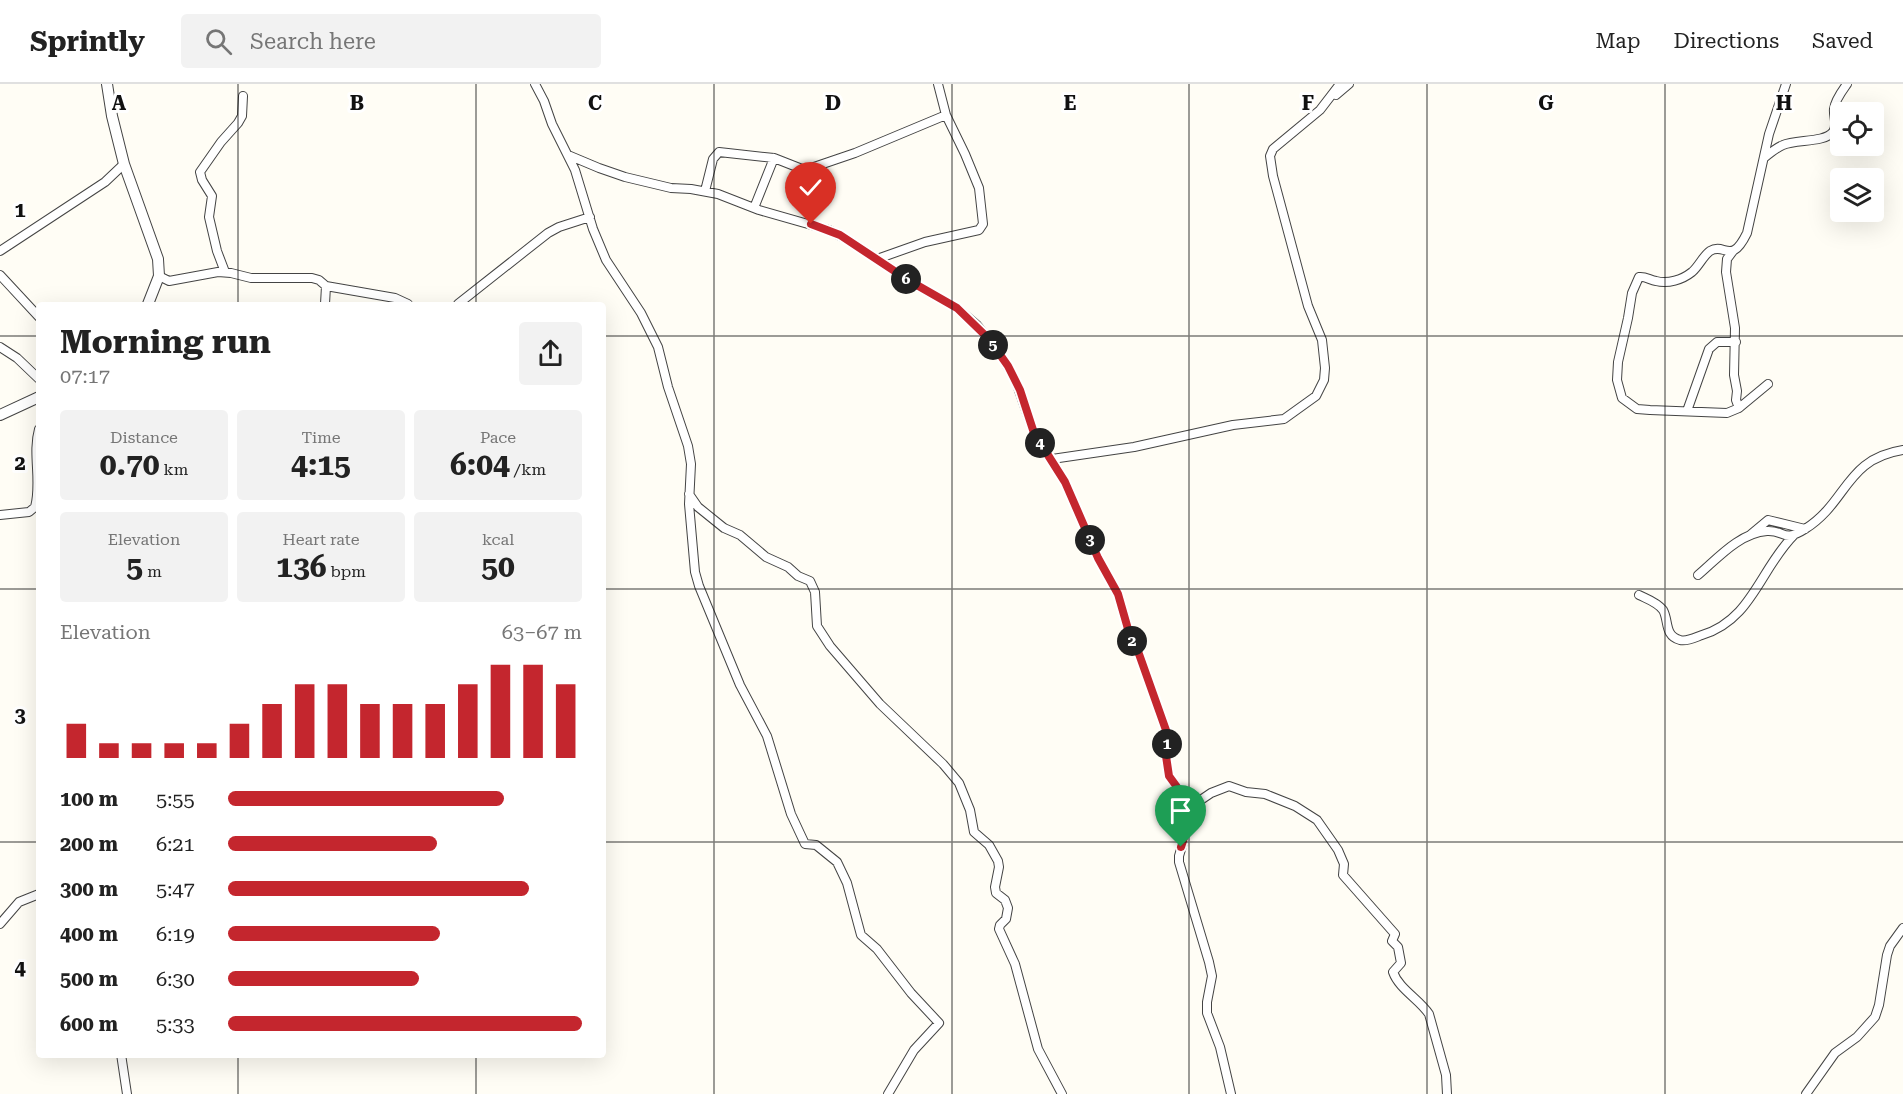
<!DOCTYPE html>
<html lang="en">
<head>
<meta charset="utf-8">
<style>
	:root { --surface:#fff; --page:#f2f2f2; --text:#222; --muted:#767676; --line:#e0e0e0; --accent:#c4262e }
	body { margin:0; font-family:"Roboto Serif",serif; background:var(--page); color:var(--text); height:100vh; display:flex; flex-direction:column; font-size:22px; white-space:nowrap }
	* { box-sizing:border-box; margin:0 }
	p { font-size:20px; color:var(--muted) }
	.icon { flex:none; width:33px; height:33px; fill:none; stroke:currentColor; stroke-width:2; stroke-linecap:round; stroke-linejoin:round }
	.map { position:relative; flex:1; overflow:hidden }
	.side { position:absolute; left:36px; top:218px; width:570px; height:756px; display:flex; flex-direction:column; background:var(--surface); border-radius:6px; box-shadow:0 6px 24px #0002 }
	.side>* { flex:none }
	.buttons { position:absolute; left:1830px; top:18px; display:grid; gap:12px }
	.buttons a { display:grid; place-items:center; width:54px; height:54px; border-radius:6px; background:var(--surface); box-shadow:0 6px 24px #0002; font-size:30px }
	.pin { position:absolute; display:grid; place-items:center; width:51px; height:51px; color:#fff; margin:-62px -26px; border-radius:50% 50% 50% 0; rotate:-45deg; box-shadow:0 0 6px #0007 }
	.pin .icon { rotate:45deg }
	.km { position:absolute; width:30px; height:30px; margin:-15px; border-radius:50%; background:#222; color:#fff; font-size:16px; line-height:30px; text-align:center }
	.round { display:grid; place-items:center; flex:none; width:63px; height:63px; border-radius:6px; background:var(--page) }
	.overview { display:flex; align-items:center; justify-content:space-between; height:102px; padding:0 24px }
	h1 { font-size:33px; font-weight:700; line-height:45px }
	.figures { display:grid; grid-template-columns:repeat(3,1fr); gap:9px; height:102px; padding:6px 24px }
	.figures div { display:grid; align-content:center; border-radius:6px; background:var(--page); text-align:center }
	.figures b { font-size:30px; font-weight:700 }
	.figures small { font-size:16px; font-weight:400 }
	.figures p { font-size:16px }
	.chart { height:168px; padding:12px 24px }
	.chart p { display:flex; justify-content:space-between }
	.chart svg { width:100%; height:108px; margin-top:6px; stroke:var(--accent); stroke-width:6 }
	ul { padding:0 24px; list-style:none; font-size:20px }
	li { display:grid; grid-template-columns:96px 72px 1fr; align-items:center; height:45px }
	li i { height:15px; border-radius:8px; background:var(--accent) }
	header { display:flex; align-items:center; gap:36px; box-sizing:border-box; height:84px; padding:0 30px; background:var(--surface); border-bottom:2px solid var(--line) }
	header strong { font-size:28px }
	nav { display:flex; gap:33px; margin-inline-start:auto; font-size:21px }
	.search { width:420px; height:54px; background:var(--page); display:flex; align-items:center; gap:15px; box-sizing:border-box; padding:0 21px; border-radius:6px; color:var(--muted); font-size:22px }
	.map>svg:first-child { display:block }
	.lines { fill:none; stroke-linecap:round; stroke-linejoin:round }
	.minor-casing { stroke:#444; stroke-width:10 }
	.tertiary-casing { stroke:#444; stroke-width:12 }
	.minor { stroke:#fff; stroke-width:8 }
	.tertiary { stroke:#fff; stroke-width:10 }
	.route-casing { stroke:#fff; stroke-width:12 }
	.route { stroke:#c4262e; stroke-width:8 }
	.grid { fill:none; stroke:#111; stroke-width:1.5; stroke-opacity:0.55 }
	.grid-label { font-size:20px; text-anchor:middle; font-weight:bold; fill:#111; stroke:#fff; stroke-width:6; stroke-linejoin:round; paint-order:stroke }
</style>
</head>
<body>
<header>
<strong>Sprintly</strong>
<div class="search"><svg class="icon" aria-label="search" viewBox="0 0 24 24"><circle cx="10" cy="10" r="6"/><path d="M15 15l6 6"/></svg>Search here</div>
<nav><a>Map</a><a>Directions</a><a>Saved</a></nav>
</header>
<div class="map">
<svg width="1903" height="1010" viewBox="0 0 1903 1010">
	<rect width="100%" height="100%" fill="#fffdf5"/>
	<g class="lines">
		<defs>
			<path id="minor" d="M535 0 544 17 552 40 575 86 593 145 606 176 641 229 658 263 668 303 688 362 691 380 689 420 695 488 699 502 740 601 767 652 791 730 805 760 816 761 837 778 847 799 861 851 877 865 911 909 939 939 914 966 888 1010
				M1336 11 1349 0
				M568 71 599 84 625 93 671 104 691 105 718 110 759 126 829 146 848 156 921 204 957 224 977 241 1000 270 1015 295 1034 349 1065 398 1098 474 1118 510 1130 552 1139 570 1167 649 1166 672 1169 692 1177 703 1190 735 1179 772V778L1209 878 1212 892 1207 918V929L1220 963 1231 1010
				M1764 74C1770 69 1776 64 1783 61 1796 55 1824 59 1833 48 1838 41 1833 32 1834 25 1835 16 1842 7 1847 0
				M705 107 713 75 719 68 774 74 802 85H808L855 69 946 31
				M754 124 774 74
				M0 167 105 98 124 80
				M1733 167 1727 175 1726 188 1735 244 1734 291 1737 307 1736 316 1739 324
				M877 175 925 158 979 146 983 140 979 104 965 70 946 31 938 0
				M225 188 217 167 209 133 212 112 202 96 200 88 221 58 238 39 242 32 243 12
				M0 191 39 233
				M159 192 169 197 218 188 231 189 251 194H312L319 196 326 202 325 220
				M326 202 395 214 408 220
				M458 220 548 149 559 143 590 133
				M0 263 17 274 39 295
				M1768 300 1739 324 1727 329 1650 326 1637 325 1622 314 1617 296 1618 278 1628 234 1632 209 1639 193C1645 192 1650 196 1656 197 1668 200 1682 196 1692 188 1699 182 1703 172 1710 167 1725 158 1731 182 1747 149L1769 50 1786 0
				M1687 327 1709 265 1717 258H1736
				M1052 375 1134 363 1233 341 1284 335 1316 312 1324 296 1325 284 1322 256 1308 222 1273 92 1270 72 1273 65 1320 26 1340 0
				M689 410 698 423 724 444 740 451 766 473 788 483 798 492 810 497 815 508 817 542 830 562 880 620 943 680 959 699 970 726 974 748 989 761 998 777 999 783 995 803 996 809 1005 816 1008 824 1006 835 1000 841 999 845 1015 880 1038 965 1062 1010
				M0 431 29 428 35 423C42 398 32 370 39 345
				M1750 451 1768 436 1805 445
				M1698 491C1717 475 1739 449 1767 447 1785 446 1783 459 1805 445 1848 418 1845 375 1903 366
				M1639 511C1647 515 1657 518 1663 526 1669 536 1664 552 1680 556 1687 558 1696 553 1702 551 1752 536 1760 485 1794 451
				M1186 726 1211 709 1229 702 1246 708 1265 710 1295 722 1317 736 1338 766 1344 780 1343 791 1395 850 1392 857 1398 863 1401 879 1393 888C1399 905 1419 915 1429 930L1446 991 1447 1010
				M0 840 19 818 39 810
				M121 970 127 1010
				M1806 1010 1835 969 1857 953 1875 933 1879 921 1887 871 1890 862 1903 844"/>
			<path id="tertiary" d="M107 0 112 32 124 80 158 175 159 192 148 220
				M0 331 39 313"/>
		</defs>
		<use href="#minor" class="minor-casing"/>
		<use href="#tertiary" class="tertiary-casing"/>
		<use href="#minor" class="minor"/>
		<use href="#tertiary" class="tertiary"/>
	</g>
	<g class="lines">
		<defs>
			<path id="route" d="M811 140 840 151 908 196 957 224 989 255 1008 282 1020 306 1034 349 1065 398 1098 474 1118 510 1130 552 1139 570 1167 649 1166 672 1169 692 1177 703 1190 735 1181 763"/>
		</defs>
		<use href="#route" class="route-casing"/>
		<use href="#route" class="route"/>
	</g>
	<path class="grid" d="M238 0V220M476 0V220M714 0V1010M952 0V1010M1189 0V1010M1427 0V1010M1665 0V1010M0 252H39M603 252H1903M0 505H39M603 505H1903M0 758H39M603 758H1903M238 970V1010M476 970V1010"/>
	<g class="grid-label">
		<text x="119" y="26">A</text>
		<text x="357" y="26">B</text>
		<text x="595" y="26">C</text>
		<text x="833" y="26">D</text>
		<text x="1070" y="26">E</text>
		<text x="1308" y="26">F</text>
		<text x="1546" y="26">G</text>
		<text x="1784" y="26">H</text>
		<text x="20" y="133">1</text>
		<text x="20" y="386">2</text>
		<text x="20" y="638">3</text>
		<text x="20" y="891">4</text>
	</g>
</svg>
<div class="buttons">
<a><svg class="icon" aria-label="locate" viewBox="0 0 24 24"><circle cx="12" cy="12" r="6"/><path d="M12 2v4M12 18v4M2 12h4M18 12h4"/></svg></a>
<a><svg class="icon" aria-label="layers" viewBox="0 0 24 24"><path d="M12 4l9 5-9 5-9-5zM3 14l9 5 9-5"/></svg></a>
</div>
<div class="pin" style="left:1181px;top:763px;background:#1e9e55"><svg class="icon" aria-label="arrive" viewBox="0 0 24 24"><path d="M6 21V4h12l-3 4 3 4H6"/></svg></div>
<div class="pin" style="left:811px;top:140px;background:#d93025"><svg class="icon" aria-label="check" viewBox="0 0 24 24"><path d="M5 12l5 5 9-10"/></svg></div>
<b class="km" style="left:1167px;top:660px">1</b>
<b class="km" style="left:1132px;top:557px">2</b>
<b class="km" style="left:1090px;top:456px">3</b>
<b class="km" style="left:1040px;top:359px">4</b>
<b class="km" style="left:993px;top:261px">5</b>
<b class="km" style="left:906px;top:195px">6</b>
<section class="side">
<div class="overview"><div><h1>Morning run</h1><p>07:17</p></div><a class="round"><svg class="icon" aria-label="share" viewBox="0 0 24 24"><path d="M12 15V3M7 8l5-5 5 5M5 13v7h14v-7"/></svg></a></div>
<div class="figures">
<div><p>Distance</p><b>0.70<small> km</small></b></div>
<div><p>Time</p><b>4:15</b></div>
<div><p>Pace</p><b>6:04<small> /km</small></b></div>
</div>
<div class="figures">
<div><p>Elevation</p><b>5<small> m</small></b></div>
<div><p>Heart rate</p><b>136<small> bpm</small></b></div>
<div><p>kcal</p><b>50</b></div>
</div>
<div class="chart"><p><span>Elevation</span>63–67 m</p>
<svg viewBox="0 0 160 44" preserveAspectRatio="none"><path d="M5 44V30M15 44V38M25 44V38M35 44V38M45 44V38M55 44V30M65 44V22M75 44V14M85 44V14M95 44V22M105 44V22M115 44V22M125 44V14M135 44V6M145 44V6M155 44V14"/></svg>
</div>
<ul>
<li><b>100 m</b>5:55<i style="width:78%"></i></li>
<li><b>200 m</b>6:21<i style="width:59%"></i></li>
<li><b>300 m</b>5:47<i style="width:85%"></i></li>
<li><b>400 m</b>6:19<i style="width:60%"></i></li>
<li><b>500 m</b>6:30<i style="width:54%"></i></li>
<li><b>600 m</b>5:33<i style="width:100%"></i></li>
</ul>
</section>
</div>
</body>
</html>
